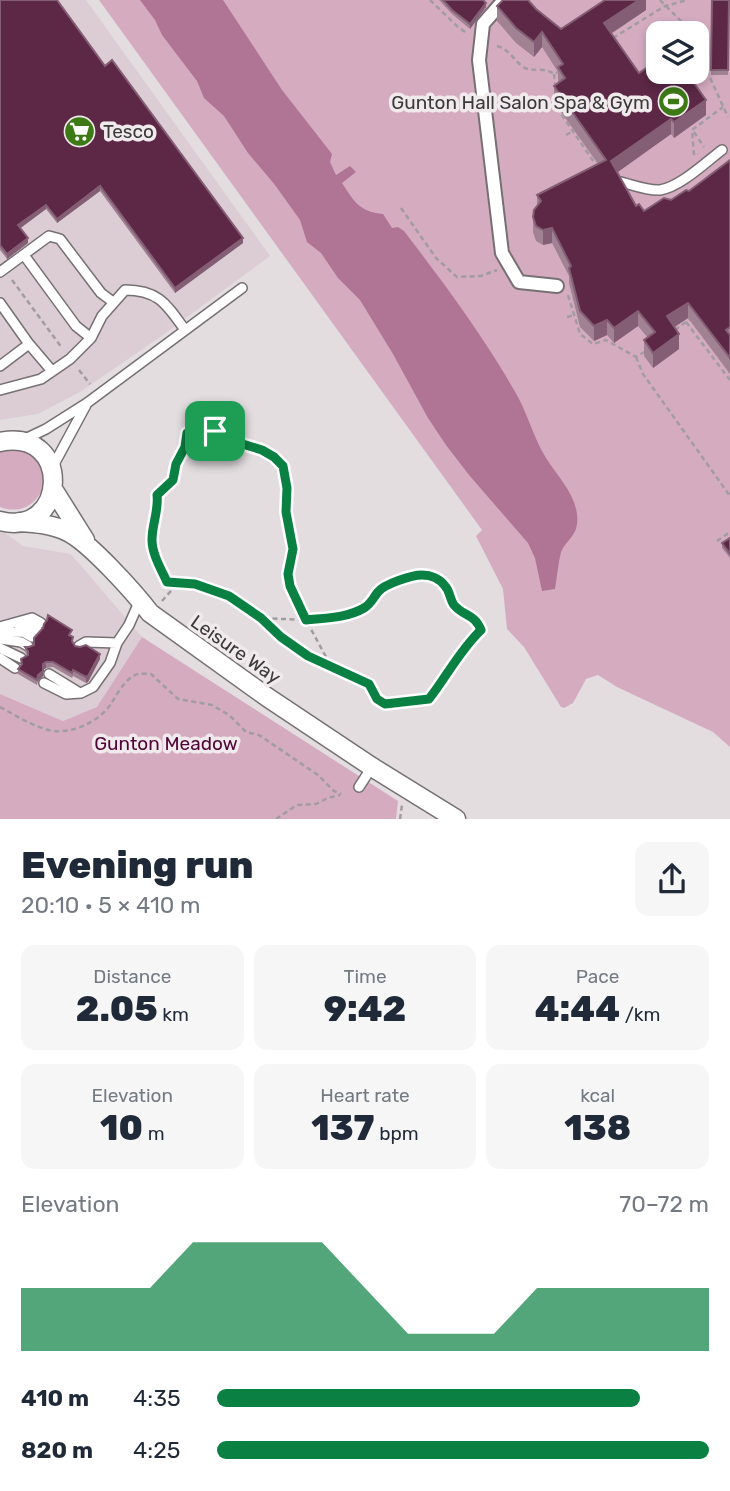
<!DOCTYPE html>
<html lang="en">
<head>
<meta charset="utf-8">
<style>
	:root { --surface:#fff; --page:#f6f6f7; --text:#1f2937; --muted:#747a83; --accent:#0b8043 }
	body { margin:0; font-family:Rubik,sans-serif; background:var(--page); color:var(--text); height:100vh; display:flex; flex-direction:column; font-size:26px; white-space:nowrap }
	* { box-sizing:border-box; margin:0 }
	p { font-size:23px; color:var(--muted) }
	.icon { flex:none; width:38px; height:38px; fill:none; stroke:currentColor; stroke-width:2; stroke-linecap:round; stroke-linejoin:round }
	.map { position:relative; height:819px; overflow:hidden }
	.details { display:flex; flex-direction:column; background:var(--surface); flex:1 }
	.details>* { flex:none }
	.fabs { position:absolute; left:646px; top:21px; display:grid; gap:14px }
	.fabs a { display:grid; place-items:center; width:63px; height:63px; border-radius:14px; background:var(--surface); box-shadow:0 4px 10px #0003; font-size:35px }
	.pin { position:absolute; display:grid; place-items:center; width:60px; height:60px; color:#fff; margin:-30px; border-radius:14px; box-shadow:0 4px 10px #0006 }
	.round { display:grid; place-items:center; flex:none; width:74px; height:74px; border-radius:14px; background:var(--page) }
	.overview { display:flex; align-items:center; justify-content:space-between; height:119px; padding:0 21px }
	h1 { font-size:38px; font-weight:800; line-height:52px }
	.figures { display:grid; grid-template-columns:repeat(3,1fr); gap:10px; height:119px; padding:7px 21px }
	.figures div { display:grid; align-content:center; border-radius:14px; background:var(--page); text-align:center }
	.figures b { font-size:35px; font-weight:800 }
	.figures small { font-size:19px; font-weight:400 }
	.figures p { font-size:19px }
	.chart { height:196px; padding:14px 21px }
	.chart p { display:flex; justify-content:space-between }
	.chart svg { width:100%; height:126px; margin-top:7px; fill:var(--accent); opacity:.7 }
	ul { padding:0 21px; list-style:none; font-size:23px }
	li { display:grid; grid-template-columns:112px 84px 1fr; align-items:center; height:52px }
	li i { height:18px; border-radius:9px; background:var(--accent) }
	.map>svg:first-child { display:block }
	.built { fill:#dccdd4 }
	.green { fill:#d5abc0; fill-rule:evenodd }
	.water { fill:#b07494 }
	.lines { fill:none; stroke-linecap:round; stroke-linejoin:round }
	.service-casing { stroke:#767073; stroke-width:12 }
	.pedestrian-casing { stroke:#767073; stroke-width:16 }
	.minor-casing { stroke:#767073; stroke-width:21 }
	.path { stroke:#a19c9f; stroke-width:2.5; stroke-dasharray:5 3.5; stroke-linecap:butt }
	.service { stroke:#fff; stroke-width:9 }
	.pedestrian { stroke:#fff; stroke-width:12 }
	.minor { stroke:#fff; stroke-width:18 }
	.wall { fill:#a08293 }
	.shaded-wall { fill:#845e74 }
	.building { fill:#5c2846; stroke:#845e74; stroke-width:2 }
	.route-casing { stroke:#fff; stroke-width:14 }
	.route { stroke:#0b8043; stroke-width:9 }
	.labels { text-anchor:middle; stroke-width:7; stroke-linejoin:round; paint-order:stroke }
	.poi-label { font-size:19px; fill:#3c393b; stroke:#f1eaed; text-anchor:end }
	.street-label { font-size:19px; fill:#3c393b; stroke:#f1eaed }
	.park-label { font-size:19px; fill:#500537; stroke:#f1eaed }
</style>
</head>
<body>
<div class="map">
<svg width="730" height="819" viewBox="0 0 730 819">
	<rect width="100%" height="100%" fill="#e3dde0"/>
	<path class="built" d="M0 0H86L270 256 163 335 80 392 38 414 0 420Z
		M0 529 23 546 71 554 142 637 98 707 63 721 0 694Z"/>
	<path class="green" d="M99 0H730V747L713 732 617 687 598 675 586 679 573 703 564 708 561 707 524 647 507 629 503 589 476 536 482 530ZM658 33H696V72H658Z
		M5 449C12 450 20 449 27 452 62 468 39 522 0 507V452Z
		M142 637 398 801 396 819H0V694L63 721 97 707Z"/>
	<path class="water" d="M140 0H223L282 90 332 154 330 162 336 175 350 166 356 172 342 183C354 201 359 212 383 214L392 228 398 227 404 231C443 282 482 334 514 390 527 411 533 437 546 458 559 479 580 498 577 524 576 536 565 542 561 552 558 564 557 577 555 589L542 591 535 558 528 543 469 475 446 445 428 418 393 354 360 300 338 278 321 253 307 242 300 220 275 185 248 153 224 116 204 98 197 81 162 35 155 20Z"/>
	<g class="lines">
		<defs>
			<path id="service" d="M621 182C633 185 648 191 660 190 680 187 706 162 722 150
				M24 255 76 326 91 338
				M0 272 49 236 60 239 101 293 113 302
				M0 303 29 344 52 371
				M0 366 29 344
				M0 390 41 379 70 359 91 338 102 316 125 290C159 290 167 305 185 330
				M23 440 46 429 87 403 242 288
				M52 468 86 405
				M19 626 27 624 37 630
				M0 627 32 618 41 623
				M0 633 23 632 32 637
				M0 639 21 642 28 646
				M79 646 86 642 117 643
				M0 648 21 658
				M0 658 15 668
				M49 674 80 693
				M44 683 66 694 81 693 93 687 110 663 117 643 129 625 140 600
				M359 787 372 767"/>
			<path id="pedestrian" d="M504 0 483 24 479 60 502 253 519 282 557 286"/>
			<path id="minor" d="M0 442C73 427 68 538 0 521
				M53 489 85 540
				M19 522C36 523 52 524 68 532 89 542 135 593 150 613L267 697 372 767 456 819"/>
		</defs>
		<use href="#service" class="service-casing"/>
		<use href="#pedestrian" class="pedestrian-casing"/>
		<use href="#minor" class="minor-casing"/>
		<path class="path" d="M430 0 458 27 468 34
			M660 0 685 25 689 33
			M613 38 665 6 687 0
			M497 46C511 50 514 62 525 68 535 72 545 67 554 74L560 71
			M696 47 728 117
			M554 74 555 83 558 88
			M556 95 551 99 598 168
			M694 132 704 147
			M566 135 573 131
			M694 155 692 130 723 107
			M401 208 436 258 457 277 481 276 497 270
			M12 280 62 348
			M568 295 580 334 593 344 606 340 636 357 644 352
			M567 317 574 315
			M686 322 730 380
			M675 330 690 319
			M636 357 643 374 730 496
			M79 370 90 384
			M178 461 185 447 187 433C200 429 210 428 222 437
			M717 541 730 532
			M162 601 178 583 195 584 229 596 261 618 306 620C300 607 288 590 288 575 288 566 293 557 293 548 293 535 287 523 286 510 286 498 289 478 283 467 275 449 227 438 209 437L196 449 176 464 173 480 157 495C159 510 152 524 152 540 152 554 161 569 167 582L178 583
			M261 618C281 637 302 653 328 665 339 671 359 676 368 683 375 690 374 697 385 704L429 699C447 676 460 650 481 630 474 613 464 617 454 605 450 600 450 591 445 586 443 583 436 578 433 576 421 572 385 582 378 592 373 598 371 604 364 608 347 618 325 618 306 620L332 668
			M0 707C17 716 35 728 54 731 75 733 99 721 111 704 117 694 124 681 135 675 139 673 146 674 151 674L178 699 212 705 229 715 246 732 259 735 318 775 334 791 341 794
			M276 819 297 805 316 804 328 798 340 795
			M400 819 402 805"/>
		<use href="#service" class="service"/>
		<use href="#pedestrian" class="pedestrian"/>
		<use href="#minor" class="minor"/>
	</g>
	<path class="wall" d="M0 0 105 66 243 243 175 293 100 191 57 223 46 209 20 228 28 243 7 259 0 250Z
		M439 0H483L486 7 470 29 452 14Z
		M646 0V10L611 34 639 73 706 115 674 138 671 134 617 172 636 206 644 211 689 191 730 160V374L688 318 674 327 679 349 653 368 644 356V340L648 338 638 326 614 343 607 335 594 341 580 327 569 283V276L552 243 543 245 536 241 533 232V217L537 206V195L598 164 554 102V86L558 83V72L542 47 534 57 516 43 497 21V6L536 9 561 29Z
		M712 0H729L728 75H711Z
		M730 538V558L722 548V543Z
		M43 628 72 635V637L73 643 75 646 100 659 88 682 86 683 73 676 72 678 53 667 46 668 43 670V676L38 681 37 685 18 674V669L21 665V659L27 655 25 652V647H29L34 645Z"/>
	<path class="shaded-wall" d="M639 0H646V10L604 38V23Z
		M486 3V7L470 29V24Z
		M542 32V47L534 57V42Z
		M706 100V115L674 138V122Z
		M671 119V134L611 177V161Z
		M100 186V191L57 223V219Z
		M46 205V209L18 230V225Z
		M552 228V243L543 245V230Z
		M28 238V243L7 259V254Z
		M243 238V243L175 293V288Z
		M688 303V318L667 332V316Z
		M638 311V326L614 343V328Z
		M607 320V335L594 341V326Z
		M679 334V349L653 368V353Z
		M100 654V659L88 682 86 683V677Z
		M46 662V668L43 670V676L38 681V675L43 664Z"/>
	<path class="building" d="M0 0H57L105 66 112 60 243 238 175 288 100 186 57 219 46 205 18 225 28 238 7 254 0 245Z
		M443 0H483L486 3 470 24 452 10Z
		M503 0H528L536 9 561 29 605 0H639L604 23 639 73 658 60V72H686L706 100 674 122 671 119 611 161 636 206 639 204 644 211 664 198 671 200 686 190 689 191 730 160V327L726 330 730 335V358L688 303 667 316 679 334 653 353 644 340 655 332 638 311 614 328 607 320 594 326 580 311 569 268 571 266 552 228 543 230 536 226 533 217 534 210 541 201 537 195 606 160 554 86 565 78 558 67 563 64 542 32 534 42 516 28 497 6Z
		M712 0H729L728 70H711Z
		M730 538V554L722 543Z
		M48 615 72 630 69 635 73 637 72 641 75 646 80 647 86 645 100 654 88 676 86 677 73 670 72 673 53 662H46L43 664V671L38 675 37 680 18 669 22 664 21 659 28 655V651L25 647H29L34 645V638L43 628 44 624 47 620Z"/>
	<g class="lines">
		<defs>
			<path id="route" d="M201 429 215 431 223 438 262 450 274 457 283 466 287 488 286 512 293 549 288 574 290 586 306 620C325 618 347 618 364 608 371 604 373 598 378 592 384 584 412 575 422 575 431 575 440 579 445 586 450 591 450 600 454 605 464 617 474 613 481 630 460 650 447 676 429 699L385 704 377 699 369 684 308 656 281 637 261 618 229 596 195 584 167 582C161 569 152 554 152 540 152 524 159 510 157 495L173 480 176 464 185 447 187 433Z"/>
		</defs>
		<use href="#route" class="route-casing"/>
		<use href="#route" class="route"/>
	</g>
	<defs>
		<symbol id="stadium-disc" viewBox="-11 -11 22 22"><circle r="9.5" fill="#3d7a16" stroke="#f1eaed"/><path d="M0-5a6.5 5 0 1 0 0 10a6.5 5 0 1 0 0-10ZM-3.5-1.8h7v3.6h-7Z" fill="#fff"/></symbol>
		<symbol id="supermarket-disc" viewBox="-11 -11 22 22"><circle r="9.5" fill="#3d7a16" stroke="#f1eaed"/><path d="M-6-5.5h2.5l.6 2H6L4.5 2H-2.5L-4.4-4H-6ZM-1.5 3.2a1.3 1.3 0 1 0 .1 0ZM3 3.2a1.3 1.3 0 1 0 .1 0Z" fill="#fff"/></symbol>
	</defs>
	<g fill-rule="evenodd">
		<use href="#stadium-disc" x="656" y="84" width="35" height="35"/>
		<use href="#supermarket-disc" x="62" y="114" width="35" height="35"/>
	</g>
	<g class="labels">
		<g class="poi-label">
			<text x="650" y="109">Gunton Hall Salon Spa &amp; Gym</text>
			<text x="103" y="138" text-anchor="start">Tesco</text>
		</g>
		<g class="street-label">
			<text transform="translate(236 649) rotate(35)" y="7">Leisure Way</text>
		</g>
		<g class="park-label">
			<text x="166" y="750">Gunton Meadow</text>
		</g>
	</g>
</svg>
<div class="fabs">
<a><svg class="icon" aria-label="layers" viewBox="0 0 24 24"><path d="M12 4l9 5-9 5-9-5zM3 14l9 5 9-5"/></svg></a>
</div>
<div class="pin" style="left:215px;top:431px;background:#1e9e55"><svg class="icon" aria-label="arrive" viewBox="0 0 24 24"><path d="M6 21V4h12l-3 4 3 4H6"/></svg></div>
</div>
<section class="details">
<div class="overview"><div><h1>Evening run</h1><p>20:10 · 5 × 410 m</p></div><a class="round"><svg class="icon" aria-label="share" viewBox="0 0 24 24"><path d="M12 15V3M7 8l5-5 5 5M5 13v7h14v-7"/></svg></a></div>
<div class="figures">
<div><p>Distance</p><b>2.05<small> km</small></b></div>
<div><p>Time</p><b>9:42</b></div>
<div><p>Pace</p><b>4:44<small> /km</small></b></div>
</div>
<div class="figures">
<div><p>Elevation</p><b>10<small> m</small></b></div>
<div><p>Heart rate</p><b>137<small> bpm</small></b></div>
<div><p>kcal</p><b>138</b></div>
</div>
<div class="chart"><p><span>Elevation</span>70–72 m</p>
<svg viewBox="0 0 160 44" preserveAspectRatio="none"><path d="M0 44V22L10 22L20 22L30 22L40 6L50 6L60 6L70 6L80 22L90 38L100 38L110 38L120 22L130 22L140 22L150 22L160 22V44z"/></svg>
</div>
<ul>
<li><b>410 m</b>4:35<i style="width:86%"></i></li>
<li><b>820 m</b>4:25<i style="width:100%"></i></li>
</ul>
</section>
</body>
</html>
